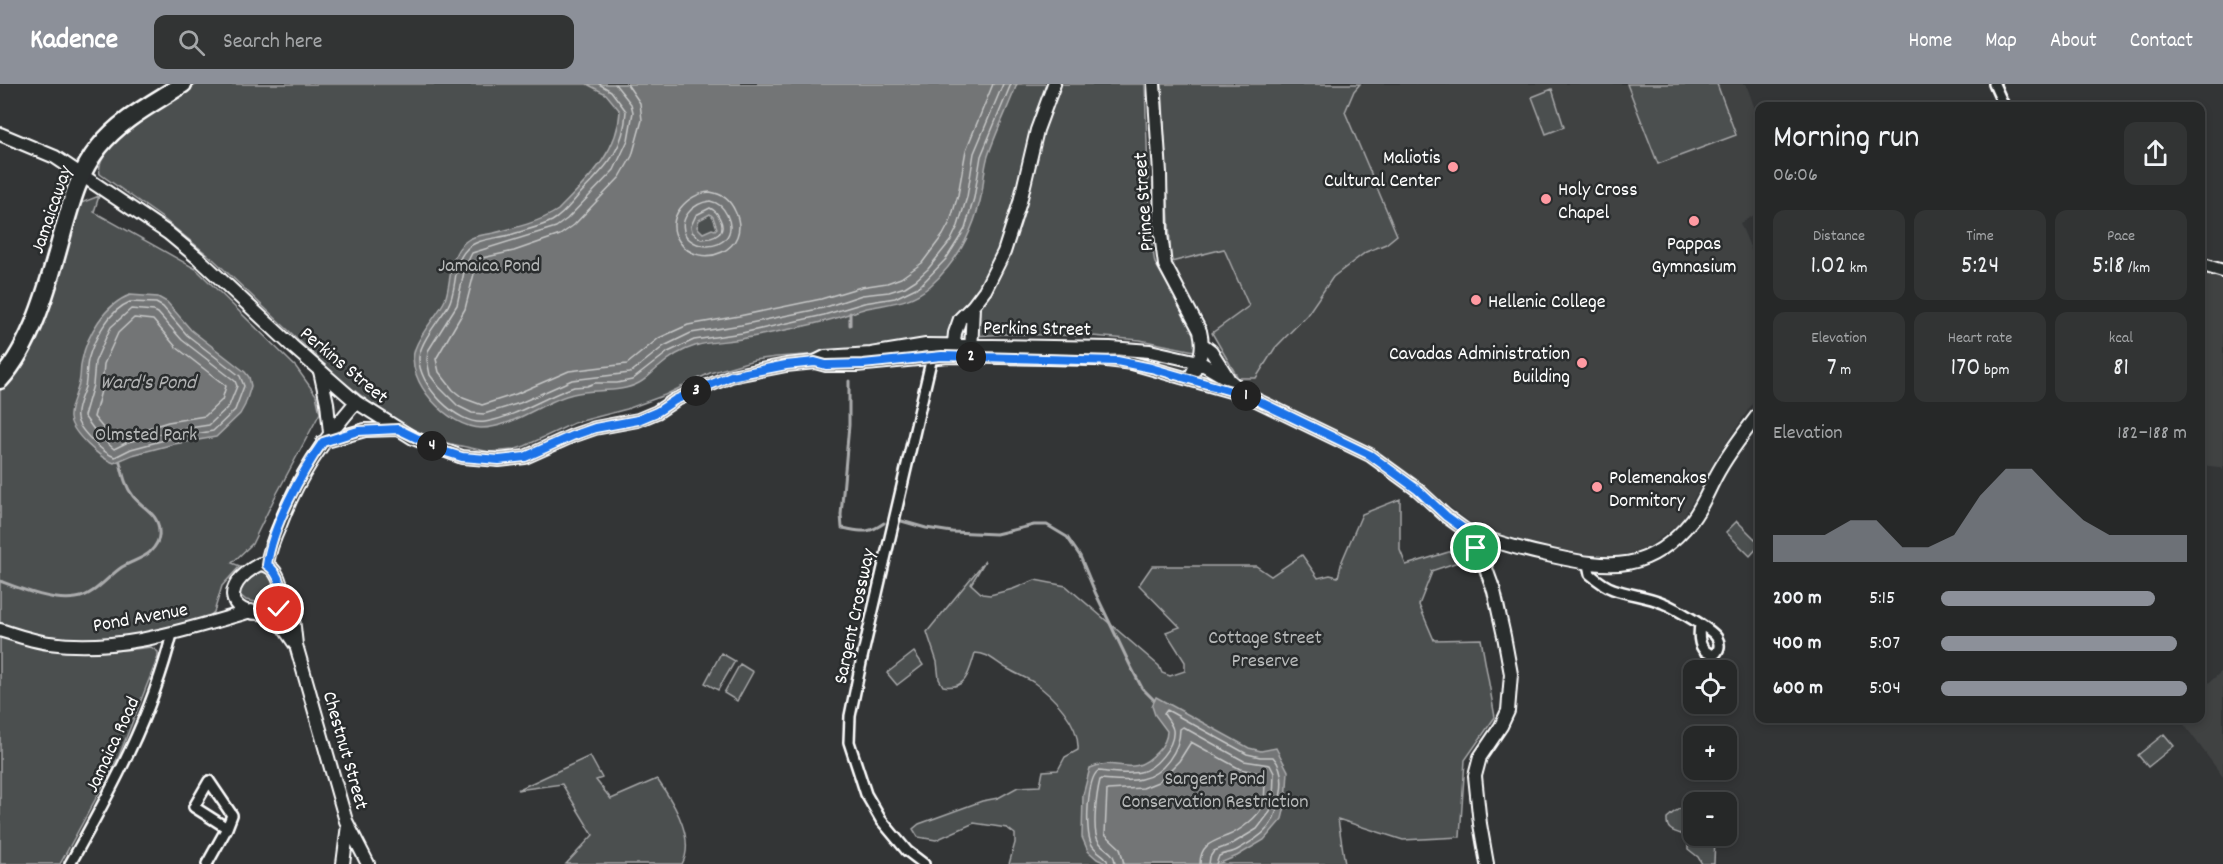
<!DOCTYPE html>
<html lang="en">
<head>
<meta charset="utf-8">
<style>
	:root { --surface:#262828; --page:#323434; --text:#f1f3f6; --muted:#a4a6a8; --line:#424445; --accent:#8c9099 }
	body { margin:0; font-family:Dekko,sans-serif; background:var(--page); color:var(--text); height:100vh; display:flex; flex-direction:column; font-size:22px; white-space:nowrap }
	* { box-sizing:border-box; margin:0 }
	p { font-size:20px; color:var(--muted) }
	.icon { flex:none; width:33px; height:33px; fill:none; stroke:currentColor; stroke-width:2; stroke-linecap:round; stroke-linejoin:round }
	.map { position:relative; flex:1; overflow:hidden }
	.panel { position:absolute; left:1755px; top:18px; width:450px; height:621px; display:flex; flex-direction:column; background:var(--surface); border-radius:12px; box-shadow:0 3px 9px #0003,0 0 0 2px var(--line) }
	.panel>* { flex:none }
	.controls { position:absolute; left:1683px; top:576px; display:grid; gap:12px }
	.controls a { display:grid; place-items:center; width:54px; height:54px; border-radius:12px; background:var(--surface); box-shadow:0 3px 9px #0003,0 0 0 2px var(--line); font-size:30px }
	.pin { position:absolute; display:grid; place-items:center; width:51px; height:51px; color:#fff; margin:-26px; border:3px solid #fff; border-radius:50%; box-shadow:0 2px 6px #0007 }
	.km { position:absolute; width:30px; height:30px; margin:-15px; border-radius:50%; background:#222; color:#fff; font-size:16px; line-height:30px; text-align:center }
	.round { display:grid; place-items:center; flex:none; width:63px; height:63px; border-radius:12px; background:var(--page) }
	.head { display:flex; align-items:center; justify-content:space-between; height:102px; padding:0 18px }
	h1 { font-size:33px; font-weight:600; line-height:45px }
	.figures { display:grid; grid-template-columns:repeat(3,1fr); gap:9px; height:102px; padding:6px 18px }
	.figures div { display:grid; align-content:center; border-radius:12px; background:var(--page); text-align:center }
	.figures b { font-size:26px; font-weight:600 }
	.figures small { font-size:16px; font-weight:400 }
	.figures p { font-size:16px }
	.chart { height:168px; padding:12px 18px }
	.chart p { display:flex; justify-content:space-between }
	.chart svg { width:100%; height:108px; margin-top:6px; fill:var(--accent); opacity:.7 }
	ul { padding:0 18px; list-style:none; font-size:20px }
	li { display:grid; grid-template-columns:96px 72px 1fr; align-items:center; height:45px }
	li i { height:15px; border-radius:8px; background:var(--accent) }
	header { display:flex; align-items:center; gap:36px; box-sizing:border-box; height:84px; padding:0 30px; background:var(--accent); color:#fff }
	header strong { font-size:28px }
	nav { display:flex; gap:33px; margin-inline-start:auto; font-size:21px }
	.search { width:420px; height:54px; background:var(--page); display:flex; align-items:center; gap:15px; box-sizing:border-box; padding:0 21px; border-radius:12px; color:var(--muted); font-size:22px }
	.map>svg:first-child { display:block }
	.built { fill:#404243 }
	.green { fill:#4c4f50; stroke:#a6a7a8; stroke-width:1.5 }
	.water { fill:#737576; stroke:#abacad; stroke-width:1.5; fill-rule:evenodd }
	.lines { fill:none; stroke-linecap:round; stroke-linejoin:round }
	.shore { stroke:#c7c8c8; stroke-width:1.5 }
	.stream { stroke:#abacad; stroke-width:3 }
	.street-casing { stroke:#fff; stroke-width:14 }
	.secondary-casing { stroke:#fff; stroke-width:16 }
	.highway-casing { stroke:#fff; stroke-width:21 }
	.street { stroke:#2a2d2e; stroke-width:9 }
	.secondary { stroke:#2a2d2e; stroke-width:12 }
	.highway { stroke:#2a2d2e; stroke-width:16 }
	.route-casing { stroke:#fff; stroke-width:12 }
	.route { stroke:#1a73e8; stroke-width:8 }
	.poi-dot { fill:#ff9aa2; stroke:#2a2d2e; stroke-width:2 }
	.labels { text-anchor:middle; stroke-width:5; stroke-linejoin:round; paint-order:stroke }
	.poi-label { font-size:20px; fill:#fff; stroke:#2a2d2e; text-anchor:start }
	.street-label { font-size:20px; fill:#fff; stroke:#2a2d2e }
	.park-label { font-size:20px; fill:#b7b9b9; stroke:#2a2d2e }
	.water-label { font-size:21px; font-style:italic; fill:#b2b3b4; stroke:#2a2d2e }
</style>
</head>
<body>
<header>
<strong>Kadence</strong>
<div class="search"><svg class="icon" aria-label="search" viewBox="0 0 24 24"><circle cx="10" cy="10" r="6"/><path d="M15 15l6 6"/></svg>Search here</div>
<nav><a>Home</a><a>Map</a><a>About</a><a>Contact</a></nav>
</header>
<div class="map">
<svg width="2223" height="780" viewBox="0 0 2223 780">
	<rect width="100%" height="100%" fill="#333536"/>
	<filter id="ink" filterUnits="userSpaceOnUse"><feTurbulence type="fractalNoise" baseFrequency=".0167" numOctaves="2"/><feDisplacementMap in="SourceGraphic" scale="12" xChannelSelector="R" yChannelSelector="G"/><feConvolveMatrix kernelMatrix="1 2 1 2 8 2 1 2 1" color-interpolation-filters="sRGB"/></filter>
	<g filter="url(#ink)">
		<path class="built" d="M1162 0H1746L1759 36 1760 128 1740 139 1759 184V310L1716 374 1681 438 1647 464 1611 475 1579 472 1500 452 1471 439 1375 366 1359 357 1259 312 1248 304 1238 294 1171 178Z
			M2201 187 2223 196V386L2219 383 2201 381Z
			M2223 586V693L2180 635 2200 634 2201 606Z"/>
		<path class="green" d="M197 0H1145L1150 149 1155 179 1196 249 1197 262 1194 267 1140 256 1092 252 1006 250 928 255 863 267 777 273 754 276 710 289 665 311 627 325 574 339 525 362 513 366 490 368 437 357 392 335 342 297 214 176 161 133 100 90C92 61 175 14 197 0Z
			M1162 0H1360L1354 7 1345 28 1397 151 1386 160 1366 168 1333 193 1307 231 1275 264 1256 294H1238L1212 249 1249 222 1224 165 1171 178Z
			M1627 0H1717L1736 51 1658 80Z
			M1552 5 1564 43 1546 50 1532 13Z
			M99 112 94 128 196 185 296 283 316 311 320 329 275 413 252 460 232 479 240 482 222 502 214 528 205 536 147 549 93 559 42 552 0 541V307L14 292 76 128 81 119Z
			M1400 415V466L1406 481 1462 464 1467 475 1431 487 1432 488 1419 521 1434 556 1481 555 1495 633 1465 676 1460 753 1403 756 1338 735 1345 780H1009L1015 759V750L1007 744 974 739 936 756 918 753 913 745 919 740 982 717 998 714 1018 703 1040 702 1043 687 1058 686 1065 673 1078 666C1080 639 1053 612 1033 598 1025 593 1016 590 1008 585 996 579 989 569 975 569 969 588 967 606 943 602L939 595 937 578 927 548 985 477 971 500 982 510 990 511 1013 505 1035 496 1066 502 1159 582 1162 589 1170 592 1185 587V578L1166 548 1180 543 1139 501 1152 482H1256L1271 492 1302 471 1318 494 1330 491 1338 493 1342 477 1362 430Z
			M1737 437 1759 459V462L1750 472 1726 448Z
			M259 487C275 488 284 513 270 521L246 516 239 510 241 500Z
			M0 553C58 570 92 571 151 563L158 568V573L119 672 60 780H0Z
			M914 568 923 581 897 601 887 589Z
			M721 569 735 577 718 606 705 599Z
			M740 580 753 588 737 617 724 609Z
			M2164 650 2174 662 2148 683 2138 671Z
			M590 672 602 694 596 696 611 715 657 695C672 716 696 755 682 780H566L593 751 562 700 517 706Z
			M1693 721 1694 752H1715L1714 780H1702L1698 773 1688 765V754C1679 746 1666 751 1667 734 1675 726 1683 722 1693 721Z"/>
		<path class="water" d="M587 0H1017C1008 24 996 48 988 72 984 84 984 96 982 108 975 144 958 177 930 202 911 219 891 219 867 224 856 227 844 232 833 235 805 243 775 248 746 254 729 258 711 257 695 262 682 266 669 274 659 283 652 288 647 295 639 299 619 310 594 304 573 310 543 317 513 344 481 344 449 344 404 297 415 265 421 247 438 231 445 216 452 197 448 172 465 158 473 151 484 151 494 149 515 144 540 138 558 126 585 98 618 70 620 27L606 10ZM710 130 713 133 717 144 715 146 712 145 703 149 697 143 699 136Z
			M130 211 158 213 167 218 191 246 245 288 249 293 251 302 245 321 240 330 216 353 174 360 132 371 114 379C101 375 72 349 70 334 69 323 77 310 79 299 81 291 80 283 82 276 87 251 105 220 130 211Z
			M1156 613 1249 664 1261 667 1276 664 1288 687 1286 719 1282 735 1264 756 1237 772 1218 780H1107L1097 775 1088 767 1082 753 1083 711 1090 684C1116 672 1132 696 1157 668 1163 662 1167 655 1167 647L1155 631 1152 622Z"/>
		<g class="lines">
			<path class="shore" d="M599 0 611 7 626 27C624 69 604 84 578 112 570 121 563 131 552 137 540 143 525 146 513 150 498 155 476 154 466 166 452 180 458 205 448 222 439 236 421 257 419 273 417 300 457 342 485 338 516 333 544 313 574 303L587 302 595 299H617L632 296 668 268 694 256 742 249 824 231 864 219 895 214 920 202 946 175 965 145 974 114 981 72 1011 0
				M615 0 631 20 633 28 628 56 614 86 567 135 556 143 472 169 465 183 457 221 428 267 427 276 430 291 439 303 458 322 472 329 484 330 520 319 572 296 630 289 664 262 691 249 741 241 823 224 862 211 889 208 905 203 916 196 928 185 951 156 958 142 967 113 974 69 1003 0
				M627 0 640 19 642 36 632 72 620 93 574 141 560 151 514 167 482 174 477 178 465 225 436 275 439 288 453 306 463 314 482 321 516 310 569 287 627 280 659 254 688 241 739 232 821 215 861 203 887 199 901 194 922 179 943 151 950 138 958 111 966 66 993 0
				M710 108C723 110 730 116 735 127 754 166 699 188 679 157 663 134 688 109 710 108Z
				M710 117C719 119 723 123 727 131 741 160 703 172 686 152 677 135 693 119 710 117Z
				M710 124C716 127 717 129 720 135 727 149 715 155 701 155L692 148 691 142 696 131Z
				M130 218 156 219 163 223 187 251 240 292 244 302 235 326 213 347 172 354 131 365 115 373C104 370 78 345 77 334 75 325 82 312 85 303 87 294 86 285 88 276 94 255 109 226 130 218Z
				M131 225 154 227 158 229 182 256 235 297 237 302 229 322 209 341 170 347 128 358 114 365 98 351 84 332 93 301 95 278 107 251 111 243Z
				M134 234 153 236 176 263 226 302 222 316 205 332 168 338 116 354 104 345 94 333 102 303 104 280 118 249Z
				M1108 780C1107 770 1095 769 1091 759 1085 747 1087 695 1098 687 1111 688 1128 691 1140 688 1155 685 1175 662 1173 646 1172 640 1167 635 1164 630L1167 626 1247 670 1260 673H1273C1282 683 1283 695 1281 708 1275 743 1267 749 1237 766 1232 769 1225 769 1219 772L1216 780
				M1115 780C1115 767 1105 767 1099 758 1091 748 1097 708 1100 696L1102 695C1114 696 1130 698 1141 695 1163 691 1180 666 1180 645L1183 643 1244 677 1270 681 1274 689 1273 718 1270 728 1257 745 1232 760 1214 767 1210 773 1209 780
				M1124 780 1120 764 1105 750 1107 706 1143 704 1158 698 1179 677 1191 658 1240 685 1263 690 1265 693C1265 701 1265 713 1263 721 1259 733 1238 748 1227 752 1212 758 1200 761 1200 780"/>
			<path class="stream" d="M850 229V241
				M849 297V341L841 431 842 444C861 447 867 451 884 439
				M898 436 926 444 952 448 996 450 1034 441H1047L1067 453 1080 472 1095 508 1130 581 1142 604 1154 616
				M0 497C21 505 53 518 76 514 94 512 107 493 122 483 130 478 144 474 150 468 155 463 160 455 159 448 159 429 143 425 133 412 125 402 123 390 120 378"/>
			<defs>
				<path id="street" d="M1994 0 2004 22
					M1588 480 1590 490C1597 496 1604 502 1613 505 1629 511 1647 512 1663 519 1673 523 1713 546 1717 554 1721 561 1719 567 1714 571 1699 568 1698 554 1700 541
					M209 697 232 731 227 744 194 723Z
					M70 780C111 707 152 632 172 550
					M207 780 227 744
					M924 780 907 767 881 736 866 710 849 658 850 632 862 574 932 273"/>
				<path id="secondary" d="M1154 0 1160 89 1161 150 1165 181 1200 247C1205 267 1199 277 1190 294
					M0 50 55 73 168 149 198 174 292 262 356 318 413 354 462 373 499 376 525 373 572 352 595 344 638 336 657 328 675 316 731 292 786 281 815 278 825 273 871 270 926 261 1110 264 1150 267 1199 278 1228 295 1248 312
					M2200 180 2223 187
					M1202 260 1211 267 1228 294
					M953 268 955 249 960 235 973 222 985 206 1004 168 1020 118 1037 46 1054 0
					M971 269 973 222
					M815 278 826 281H856L948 272 1098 275 1132 279 1248 312 1370 371 1418 406 1446 432 1468 448 1481 471 1494 507 1504 552 1511 590 1508 627 1501 642 1480 673 1475 692 1480 740 1487 780
					M320 287 327 319 330 349
					M323 358 365 346 398 345
					M1468 448C1495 458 1523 466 1552 472 1611 485 1650 489 1692 436 1702 423 1708 407 1716 392 1728 369 1744 349 1760 328
					M260 480C279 481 283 504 282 520L273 528C230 536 216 503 260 480Z
					M267 481C269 466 274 454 280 441 298 392 323 357 356 318
					M283 512 293 534 296 561 346 737 368 780
					M268 529 279 537 295 560
					M0 546C16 551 32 557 49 559 118 569 185 546 251 527
					M343 780 348 741"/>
				<path id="highway" d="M0 296C33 259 48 202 61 155 70 123 78 89 99 63 121 35 154 19 183 0"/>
			</defs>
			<use href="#street" class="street-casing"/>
			<use href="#secondary" class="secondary-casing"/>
			<use href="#highway" class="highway-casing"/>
			<use href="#street" class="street"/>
			<use href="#secondary" class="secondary"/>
			<use href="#highway" class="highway"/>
		</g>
	</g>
	<g class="lines" filter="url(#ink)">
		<defs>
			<path id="route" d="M279 525C287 512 279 488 267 481 272 443 301 389 323 358L358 347 398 345 443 367 462 373 499 376 525 373 572 352 595 344 638 336 657 328 675 316 731 292 786 281 815 278 826 281 863 280 942 272 1117 277 1151 284 1248 312 1370 371 1418 406 1446 432 1468 448 1476 464"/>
		</defs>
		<use href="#route" class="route-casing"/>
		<use href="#route" class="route"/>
	</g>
	<g class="poi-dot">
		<circle cx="1453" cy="83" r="6"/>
		<circle cx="1546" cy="115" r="6"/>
		<circle cx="1694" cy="137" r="6"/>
		<circle cx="1476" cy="216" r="6"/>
		<circle cx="1582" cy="279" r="6"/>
		<circle cx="1597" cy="403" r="6"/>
	</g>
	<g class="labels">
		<g class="poi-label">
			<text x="1441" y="79" text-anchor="end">Maliotis<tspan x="1441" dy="23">Cultural Center</tspan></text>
			<text x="1558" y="111">Holy Cross<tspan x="1558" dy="23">Chapel</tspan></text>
			<text x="1694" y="165" text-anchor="middle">Pappas<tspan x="1694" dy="23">Gymnasium</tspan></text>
			<text x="1488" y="223">Hellenic College</text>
			<text x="1570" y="275" text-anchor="end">Cavadas Administration<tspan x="1570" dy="23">Building</tspan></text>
			<text x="1609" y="399">Polemenakos<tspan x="1609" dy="23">Dormitory</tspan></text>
		</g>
		<g class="street-label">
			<text transform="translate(1142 118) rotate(-94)" y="7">Prince Street</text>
			<text transform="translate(50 125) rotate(-71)" y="7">Jamaicaway</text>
			<text transform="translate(1037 243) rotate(1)" y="7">Perkins Street</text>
			<text transform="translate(345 280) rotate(40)" y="7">Perkins Street</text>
			<text transform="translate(140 532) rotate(-10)" y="7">Pond Avenue</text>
			<text transform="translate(853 532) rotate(-78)" y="7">Sargent Crossway</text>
			<text transform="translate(111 660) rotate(-65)" y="7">Jamaica Road</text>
			<text transform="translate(347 666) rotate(74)" y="7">Chestnut Street</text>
		</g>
		<g class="park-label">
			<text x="489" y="187">Jamaica Pond</text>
			<text x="146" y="356">Olmsted Park</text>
			<text x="1265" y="559">Cottage Street<tspan x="1265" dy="23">Preserve</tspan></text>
			<text x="1215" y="700">Sargent Pond<tspan x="1215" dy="23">Conservation Restriction</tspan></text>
		</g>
		<g class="water-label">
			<text x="148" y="304">Ward's Pond</text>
		</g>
	</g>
</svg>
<div class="controls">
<a><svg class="icon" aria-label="locate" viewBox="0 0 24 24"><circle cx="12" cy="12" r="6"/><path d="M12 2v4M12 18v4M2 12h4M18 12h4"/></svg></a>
<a>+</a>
<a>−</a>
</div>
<div class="pin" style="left:1476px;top:464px;background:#1e9e55"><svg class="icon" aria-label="arrive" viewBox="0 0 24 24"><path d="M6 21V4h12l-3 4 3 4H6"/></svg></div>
<div class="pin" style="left:279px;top:525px;background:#d93025"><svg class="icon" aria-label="check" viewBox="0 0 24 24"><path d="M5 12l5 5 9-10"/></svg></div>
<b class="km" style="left:1246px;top:312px">1</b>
<b class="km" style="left:971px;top:273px">2</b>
<b class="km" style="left:696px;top:307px">3</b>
<b class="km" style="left:432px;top:362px">4</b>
<section class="panel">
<div class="head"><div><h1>Morning run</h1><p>06:06</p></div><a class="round"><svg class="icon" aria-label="share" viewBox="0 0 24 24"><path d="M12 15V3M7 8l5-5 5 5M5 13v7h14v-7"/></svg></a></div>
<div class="figures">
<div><p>Distance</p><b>1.02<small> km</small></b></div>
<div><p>Time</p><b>5:24</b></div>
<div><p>Pace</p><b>5:18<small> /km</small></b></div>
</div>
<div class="figures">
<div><p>Elevation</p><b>7<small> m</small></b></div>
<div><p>Heart rate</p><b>170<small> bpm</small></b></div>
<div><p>kcal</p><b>81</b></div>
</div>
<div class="chart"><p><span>Elevation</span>182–188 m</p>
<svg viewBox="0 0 160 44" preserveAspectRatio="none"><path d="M0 44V33L10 33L20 33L30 27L40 27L50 38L60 38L70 33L80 17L90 6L100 6L110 17L120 27L130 33L140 33L150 33L160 33V44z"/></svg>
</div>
<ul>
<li><b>200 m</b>5:15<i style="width:87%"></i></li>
<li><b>400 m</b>5:07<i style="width:96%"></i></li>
<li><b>600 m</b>5:04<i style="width:100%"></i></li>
</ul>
</section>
</div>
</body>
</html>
